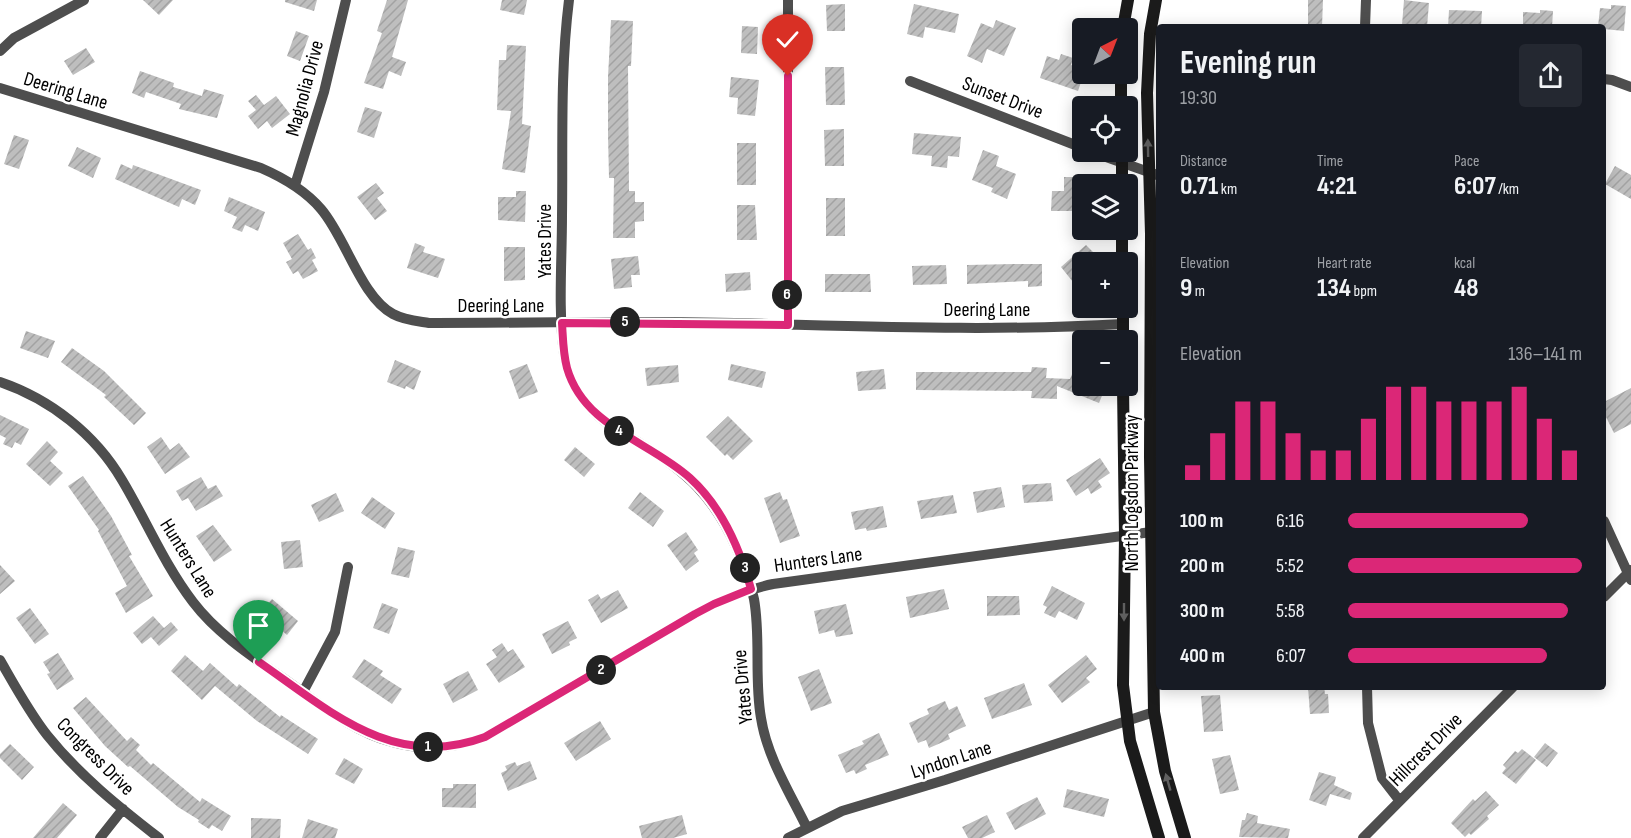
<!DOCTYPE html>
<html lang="en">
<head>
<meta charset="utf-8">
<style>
	:root { --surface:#171b24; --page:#242831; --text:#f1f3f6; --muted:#9ea1a6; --accent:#db2777 }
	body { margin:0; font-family:"Sofia Sans Condensed",sans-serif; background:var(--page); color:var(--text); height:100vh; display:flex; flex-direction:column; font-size:22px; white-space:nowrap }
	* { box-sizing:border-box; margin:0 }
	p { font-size:20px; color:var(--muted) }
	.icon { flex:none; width:33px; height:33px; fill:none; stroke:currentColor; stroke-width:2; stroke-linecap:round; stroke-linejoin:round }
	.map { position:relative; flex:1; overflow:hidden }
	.drawer { position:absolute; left:1156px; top:24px; width:450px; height:666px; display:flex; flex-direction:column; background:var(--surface); border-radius:6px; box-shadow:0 3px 15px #0003 }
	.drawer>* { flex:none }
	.needle { width:39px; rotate:42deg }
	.buttons { position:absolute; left:1072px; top:18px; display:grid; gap:12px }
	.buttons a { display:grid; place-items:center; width:66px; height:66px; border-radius:6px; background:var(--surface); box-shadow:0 3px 15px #0003; font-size:30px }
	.pin { position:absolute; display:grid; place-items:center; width:51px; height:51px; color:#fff; margin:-62px -26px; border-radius:50% 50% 50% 0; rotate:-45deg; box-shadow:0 0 6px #0007 }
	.pin .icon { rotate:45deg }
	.km { position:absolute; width:30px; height:30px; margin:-15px; border-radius:50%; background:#222; color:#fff; font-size:16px; line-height:30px; text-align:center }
	.round { display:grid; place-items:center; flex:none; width:63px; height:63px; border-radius:6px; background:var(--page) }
	.head { display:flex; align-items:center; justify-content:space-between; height:102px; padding:0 24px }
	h1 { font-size:33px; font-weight:700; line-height:45px }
	.figures { display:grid; grid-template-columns:repeat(3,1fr); gap:9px; height:102px; padding:6px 24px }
	.figures div { display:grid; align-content:center }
	.figures b { font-size:26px; font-weight:700 }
	.figures small { font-size:16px; font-weight:400 }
	.figures p { font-size:16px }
	.chart { height:168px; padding:12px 24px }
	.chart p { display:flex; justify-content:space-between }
	.chart svg { width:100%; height:108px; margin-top:6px; stroke:var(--accent); stroke-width:6 }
	ul { padding:0 24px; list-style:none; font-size:20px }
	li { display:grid; grid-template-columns:96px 72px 1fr; align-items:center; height:45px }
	li i { height:15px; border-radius:8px; background:var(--accent) }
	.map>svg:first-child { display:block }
	.building { fill:url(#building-hatch) }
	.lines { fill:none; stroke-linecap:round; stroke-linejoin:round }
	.minor { stroke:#4e4e4e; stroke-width:10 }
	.secondary { stroke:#1b1b1b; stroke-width:12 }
	.oneway { fill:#5f5f5f }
	.route-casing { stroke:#fff; stroke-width:12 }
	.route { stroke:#db2777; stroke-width:8 }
	.labels { text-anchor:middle; stroke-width:5; stroke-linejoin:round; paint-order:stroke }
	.street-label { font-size:20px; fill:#000; stroke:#fff }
</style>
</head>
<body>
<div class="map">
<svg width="1631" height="838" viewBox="0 0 1631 838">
	<defs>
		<pattern id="building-hatch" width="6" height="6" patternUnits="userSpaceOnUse" patternTransform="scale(1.5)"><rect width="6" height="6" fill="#bebebe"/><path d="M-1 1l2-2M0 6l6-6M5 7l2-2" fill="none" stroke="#a2a2a2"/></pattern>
	</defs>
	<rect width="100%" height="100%" fill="#fff"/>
	<path class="building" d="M143 0H173L159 15Z
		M285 0H317L314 11 285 2Z
		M387 0H408L392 57 406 62 401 76 389 71 383 89 364 83 382 33 377 31Z
		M502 0H527L524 15 500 10Z
		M1308 0H1323L1322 27H1308Z
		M1404 0 1429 3 1427 27 1402 25Z
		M845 4V31H827L826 5Z
		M914 4 959 14 955 33 925 27 923 38 907 34Z
		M1611 5 1626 6 1624 31 1604 29V27H1598L1600 8 1611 9Z
		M1449 10 1482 11 1481 27H1448Z
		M1540 10 1553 11 1552 27H1523V12L1540 13Z
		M611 20 633 21 631 66H628L629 191H635V202H644V221L635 222V238H613L614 178H609L608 135V77Z
		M996 20 1016 28 1004 56 987 49 982 63 967 56 981 23 993 28Z
		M742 26 758 27 757 54 741 53Z
		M296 31 309 36 300 61 287 56Z
		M507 45 526 46 522 124 531 126 525 173 502 169 511 111 497 110 499 60H506Z
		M86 48 95 62 73 75 64 61Z
		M1061 54 1073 58 1071 65 1083 69V76L1078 91 1040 78 1047 56 1059 60Z
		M825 67H844L845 105H826Z
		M140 71 174 83 173 87 202 96 204 89 224 95 217 118 179 109 181 104 146 92 144 98 132 93Z
		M731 77 759 80 755 116 737 114 738 98 729 97Z
		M256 95 264 105 276 96 290 114 272 128 267 121 258 129 248 116 256 110 248 101Z
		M365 107 382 112 374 138 357 132Z
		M844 129V166H825L824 130Z
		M914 133 961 137 959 157 948 156 947 168 931 166 932 156 912 154Z
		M14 135 29 140 19 169 4 164Z
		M737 143H756V185H737Z
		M77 147 101 158 93 178 68 166Z
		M983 150 999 156 996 166 1016 174 1007 199 991 192 993 188 972 180Z
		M121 164 132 169 133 165 201 190 195 205 182 199 179 207 115 179Z
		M1615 166 1631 175V199L1605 184Z
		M1064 177H1082V211H1051L1052 191H1064Z
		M376 183 384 193 377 198 387 211 375 220 357 197Z
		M516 191H526L525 222 498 220V197H516Z
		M229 197 265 212 258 231 245 225 242 232 232 228 237 217 224 211Z
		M826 198H845V236H826Z
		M737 205H755L757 240H737Z
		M298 234 308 250 311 248 316 258 312 260 318 271 303 279 298 271 293 274 286 262 292 259 283 243Z
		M415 243 425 247 423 252 445 259 438 278 407 268Z
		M1086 245 1103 262H1083V273L1073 282 1061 267Z
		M504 247H525V280L504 281Z
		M638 256 640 275H631L632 287 614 289 611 259Z
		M1014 264H1042V286L1028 287V281L967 284V265Z
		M946 265 947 284 913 285 912 266Z
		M750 272 751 290 726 292 725 274Z
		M825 274H870L871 292H825Z
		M26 331 55 341 48 358 20 348Z
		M72 348 104 371 146 413 134 425 104 397 106 395 61 362Z
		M395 360 421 371 414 390 406 386 405 389 387 382Z
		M527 364 538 392 519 399 509 371Z
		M731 364 766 372 762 388 728 380Z
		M678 365 679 382 647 386 645 368Z
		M1032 367 1047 368 1046 378 1070 379 1073 372 1083 376V386H1106L1099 403 1057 386V399L1031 398 1032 391 916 390V372H1031Z
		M884 369 886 389 858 391 856 372Z
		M1631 388V424L1614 433 1604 413V402Z
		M0 415 29 429 21 445 15 442 12 448 3 444 6 438 0 435Z
		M728 416 753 441 733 460 727 454 725 456 706 437Z
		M161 437 170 450 179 443 190 457 165 474 147 447Z
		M47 441 58 452 50 461 63 473 50 486 26 464Z
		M575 447 595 464 584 477 564 460Z
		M1100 458 1110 473 1098 481 1102 487 1091 494 1088 488 1076 496 1066 480Z
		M83 476 111 516 132 555 129 556 153 596 126 613 115 593 127 586 98 531 99 530 68 486Z
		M201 477 208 489 216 485 223 496 196 511 188 498 182 501 176 491Z
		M1051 483 1053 501 1024 503 1022 485Z
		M1001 487 1005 507 977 513 973 492Z
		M640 492 664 511 653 527 628 508Z
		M780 492 783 500 787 499 800 536 780 543 764 498Z
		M336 493 344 511 319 522 311 505Z
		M953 495 957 513 921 519 917 501Z
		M372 497 395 513 385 529 361 513Z
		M883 506 887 527 867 531 866 528 855 530 851 512Z
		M213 525 232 550 214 562 196 536Z
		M686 532 698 550 694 553 699 561 686 571 667 545Z
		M300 540 303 567 284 569 281 542Z
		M398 547 415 551 409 578 391 574Z
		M0 565 15 581 0 594Z
		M1052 586 1085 603 1077 620 1059 611 1055 618 1044 613 1047 607 1043 605Z
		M944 589 949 609 910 618 906 597Z
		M618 590 628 608 601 623 588 600 598 594 601 599Z
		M987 596H1019L1020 615 987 616Z
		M272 599 298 621 287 635 261 612Z
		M382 603 398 609 389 634 373 628Z
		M846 604 853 634 836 637 834 630 819 634 814 611Z
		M30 608 49 634 35 644 16 618Z
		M153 616 164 628 171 622 178 630 159 646 151 637 142 644 133 633Z
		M568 621 577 638 569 642 570 645 552 654 542 634Z
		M502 643 508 652 513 649 525 667 499 683 486 664 497 657 492 650Z
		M58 653 74 679 57 690 47 674 50 673 43 662Z
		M185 655 203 671 210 663 237 687 239 684 280 717 281 715 318 739 308 754 257 721 215 686 202 700 171 671Z
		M1086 655 1097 669 1086 678 1090 682 1062 703 1048 685Z
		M364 659 383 671 380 675 402 689 392 704 352 677Z
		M819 669 832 703 811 711 798 677Z
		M468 671 478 690 453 703 443 684Z
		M1024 683 1032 705 992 719 984 698Z
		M1308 687H1324L1325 694H1328L1329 713 1310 714Z
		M1220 695 1223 731 1204 732 1201 696Z
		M86 697 127 741 131 737 140 745 136 750 151 765 153 763 200 802 202 798 231 816 222 831 212 825 209 829 198 822 199 820 178 807 130 766 128 767 105 746 73 708Z
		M945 701 949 710 957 706 966 726 948 734 950 739 929 748 926 740 918 743 909 723 929 714 927 709Z
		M600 721 611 739 576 761 564 743Z
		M879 733 889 755 865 765 867 769 856 774 854 770 846 773 838 755 864 744 862 741Z
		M1545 743 1558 753 1547 767 1534 757Z
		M10 744 34 767 22 780 0 758V754Z
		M1522 749 1536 760 1516 784 1502 773 1506 768 1503 765 1515 751 1518 753Z
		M1230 755 1239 790 1220 794 1212 759Z
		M344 758 363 769 354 784 335 774Z
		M530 761 537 779 508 791 501 773 507 770 505 766 515 762 517 766Z
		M1319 772 1336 777 1334 785 1352 793 1350 800 1330 794 1326 806 1309 800Z
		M453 784H476V808L442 807V788H453Z
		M1067 789 1109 799 1104 817 1063 807Z
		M1486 791 1499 805 1487 816 1489 819 1471 835 1469 833 1465 837 1451 823 1473 799 1475 801Z
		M1037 797 1046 814 1015 830 1006 813Z
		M63 803 77 815 57 838H33Z
		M1247 813 1258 816 1257 823 1290 829 1288 838 1239 837 1242 820H1245Z
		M682 815 687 834 673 838H642L639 826Z
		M987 815 995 832 982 838H968L962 827Z
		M251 818 281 819 280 838H251Z
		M308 819 338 829 335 838H302Z"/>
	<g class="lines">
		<path class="minor" d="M569 0C560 72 563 144 562 216 562 261 558 309 564 354 567 374 576 392 589 407 603 423 623 433 641 444 687 472 714 497 736 547 743 563 750 580 754 599 761 638 754 679 761 718 767 757 790 793 807 828
			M1365 27 1366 0
			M0 51 14 38 84 0
			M1604 79 1612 80 1631 87
			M910 81 1083 148
			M0 88 261 168C284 178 305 190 321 209 346 238 361 297 393 314 404 320 417 321 429 323 542 323 656 320 769 324 886 327 1005 331 1123 324
			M1092 152 1160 176
			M295 185 324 92 346 0
			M788 325V0
			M0 382C50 399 95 434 122 480 146 520 164 564 193 602 218 635 256 659 290 683 321 705 354 732 392 742 423 751 455 748 485 737L695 614C720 600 745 590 773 584L1151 532
			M1604 521 1631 580
			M1604 597 1631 570
			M0 660C15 686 29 712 47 735 79 775 119 807 159 838
			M1367 687 1368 723 1382 778 1399 800
			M303 692 335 632 348 567
			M100 838 123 809
			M788 838 842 811 945 780 1154 712
			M1363 838 1513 687"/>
		<path class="secondary" d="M1156 0 1150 34 1147 93 1151 234 1150 457 1154 712 1165 771 1185 838
			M1123 28 1128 0
			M1121 74V106
			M1122 152V184
			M1122 230V262
			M1123 308V340
			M1123 386 1125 536 1123 685 1130 741 1159 838"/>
	</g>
	<defs><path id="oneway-solid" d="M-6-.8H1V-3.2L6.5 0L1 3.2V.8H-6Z" transform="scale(1.5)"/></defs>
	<g class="oneway">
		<use href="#oneway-solid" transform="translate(1148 148) rotate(-91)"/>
		<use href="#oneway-solid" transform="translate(1124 612) rotate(90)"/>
		<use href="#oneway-solid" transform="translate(1168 782) rotate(-106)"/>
	</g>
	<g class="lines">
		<defs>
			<path id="route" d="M259 662C330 711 394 771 485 737L695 614 714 604 751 589C740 549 721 506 690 478 649 441 584 427 567 368 563 353 563 338 562 323L788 325V76"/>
		</defs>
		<use href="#route" class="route-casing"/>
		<use href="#route" class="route"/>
	</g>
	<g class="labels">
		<g class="street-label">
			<text transform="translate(304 88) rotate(-75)" y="7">Magnolia Drive</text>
			<text transform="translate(66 90) rotate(17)" y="7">Deering Lane</text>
			<text transform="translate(1003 97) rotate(21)" y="7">Sunset Drive</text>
			<text transform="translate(544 241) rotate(-90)" y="7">Yates Drive</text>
			<text x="501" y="312">Deering Lane</text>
			<text x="987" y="316">Deering Lane</text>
			<text transform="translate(1131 493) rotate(-90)" y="7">North Logsdon Parkway</text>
			<text transform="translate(189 558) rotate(58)" y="7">Hunters Lane</text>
			<text transform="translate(818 559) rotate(-8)" y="7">Hunters Lane</text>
			<text transform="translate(742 687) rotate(-95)" y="7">Yates Drive</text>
			<text transform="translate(1425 749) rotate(-45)" y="7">Hillcrest Drive</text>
			<text transform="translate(96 756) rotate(45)" y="7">Congress Drive</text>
			<text transform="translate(951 759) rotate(-18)" y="7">Lyndon Lane</text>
		</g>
	</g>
</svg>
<div class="buttons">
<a><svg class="needle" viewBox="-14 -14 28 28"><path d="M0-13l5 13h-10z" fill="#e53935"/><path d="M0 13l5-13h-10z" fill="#9ea1a6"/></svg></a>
<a><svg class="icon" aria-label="locate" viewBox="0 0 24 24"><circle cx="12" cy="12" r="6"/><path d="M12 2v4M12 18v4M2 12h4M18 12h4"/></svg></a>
<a><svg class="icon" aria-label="layers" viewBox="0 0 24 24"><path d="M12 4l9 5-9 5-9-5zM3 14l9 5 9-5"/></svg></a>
<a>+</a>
<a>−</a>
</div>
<div class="pin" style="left:259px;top:662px;background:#1e9e55"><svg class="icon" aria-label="arrive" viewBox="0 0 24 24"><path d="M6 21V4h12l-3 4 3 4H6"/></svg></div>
<div class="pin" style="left:788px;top:76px;background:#d93025"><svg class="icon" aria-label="check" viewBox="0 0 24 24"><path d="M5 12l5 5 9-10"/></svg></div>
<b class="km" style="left:428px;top:747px">1</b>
<b class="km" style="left:601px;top:670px">2</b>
<b class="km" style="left:745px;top:568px">3</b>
<b class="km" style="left:619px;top:431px">4</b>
<b class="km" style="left:625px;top:322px">5</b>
<b class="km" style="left:787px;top:295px">6</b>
<section class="drawer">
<div class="head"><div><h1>Evening run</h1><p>19:30</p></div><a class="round"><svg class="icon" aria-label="share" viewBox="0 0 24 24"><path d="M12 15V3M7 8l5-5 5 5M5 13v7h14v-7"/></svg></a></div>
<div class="figures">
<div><p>Distance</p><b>0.71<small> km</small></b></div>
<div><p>Time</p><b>4:21</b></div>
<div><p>Pace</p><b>6:07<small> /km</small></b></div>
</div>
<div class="figures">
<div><p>Elevation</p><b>9<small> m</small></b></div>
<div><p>Heart rate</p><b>134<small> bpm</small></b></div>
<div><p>kcal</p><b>48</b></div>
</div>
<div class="chart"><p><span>Elevation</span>136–141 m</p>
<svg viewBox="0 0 160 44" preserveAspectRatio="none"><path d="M5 44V38M15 44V25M25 44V12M35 44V12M45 44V25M55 44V32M65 44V32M75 44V19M85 44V6M95 44V6M105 44V12M115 44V12M125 44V12M135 44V6M145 44V19M155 44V32"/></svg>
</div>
<ul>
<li><b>100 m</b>6:16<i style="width:77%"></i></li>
<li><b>200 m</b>5:52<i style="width:100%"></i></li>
<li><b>300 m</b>5:58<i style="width:94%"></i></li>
<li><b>400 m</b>6:07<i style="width:85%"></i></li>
</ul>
</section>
</div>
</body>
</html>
